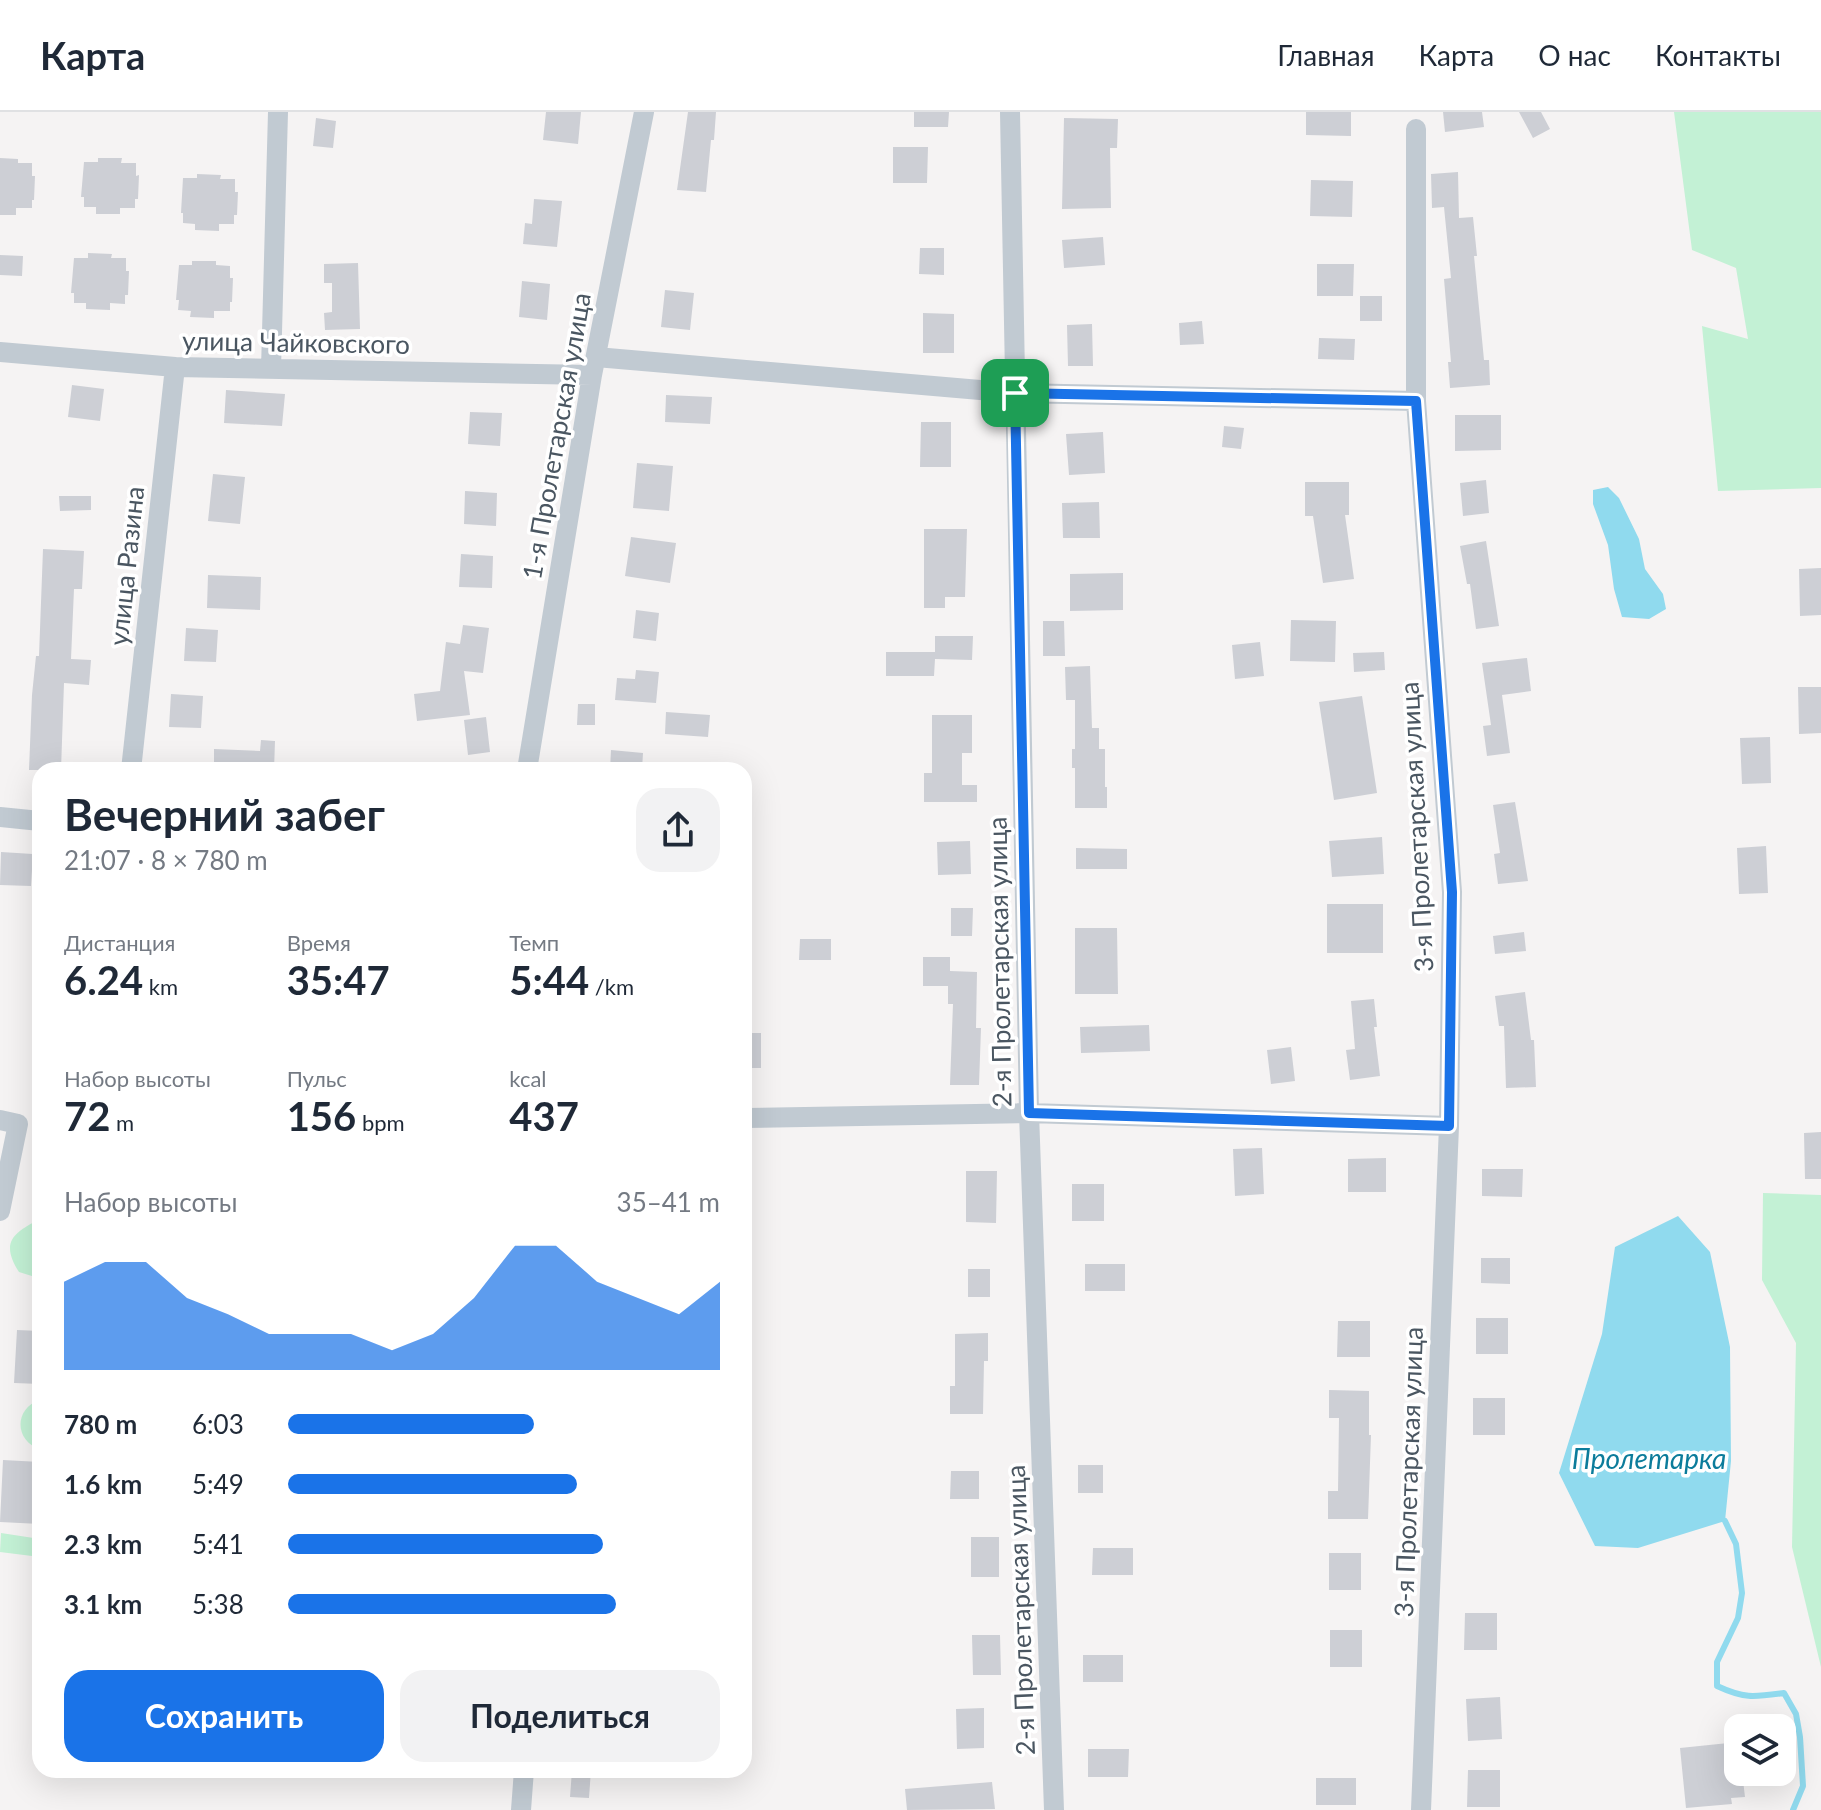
<!DOCTYPE html>
<html lang="ru">
<head>
<meta charset="utf-8">
<style>
	:root { --surface:#fff; --page:#f2f2f3; --text:#1f2937; --muted:#747a83; --line:#e0e1e3; --accent:#1a73e8 }
	body { margin:0; font-family:Lato,sans-serif; background:var(--page); color:var(--text); height:100vh; display:flex; flex-direction:column; font-size:30px; white-space:nowrap }
	* { box-sizing:border-box; margin:0 }
	p { font-size:26px; color:var(--muted) }
	.icon { flex:none; width:44px; height:44px; fill:none; stroke:currentColor; stroke-width:2; stroke-linecap:round; stroke-linejoin:round }
	.map { position:relative; flex:1; overflow:hidden }
	.drawer { position:absolute; left:32px; top:650px; width:720px; height:1016px; display:flex; flex-direction:column; background:var(--surface); border-radius:24px; box-shadow:0 8px 32px #0002 }
	.drawer>* { flex:none }
	.buttons { position:absolute; left:1724px; top:1602px; display:grid; gap:16px }
	.buttons a { display:grid; place-items:center; width:72px; height:72px; border-radius:16px; background:var(--surface); box-shadow:0 8px 32px #0002; font-size:40px }
	.pin { position:absolute; display:grid; place-items:center; width:68px; height:68px; color:#fff; margin:-34px; border-radius:16px; box-shadow:0 4px 12px #0006 }
	.round { display:grid; place-items:center; flex:none; width:84px; height:84px; border-radius:24px; background:var(--page) }
	.headline { display:flex; align-items:center; justify-content:space-between; height:136px; padding:0 32px }
	h1 { font-size:44px; font-weight:700; line-height:60px }
	.metrics { display:grid; grid-template-columns:repeat(3,1fr); gap:12px; height:136px; padding:8px 32px }
	.metrics div { display:grid; align-content:center }
	.metrics b { font-size:40px; font-weight:700 }
	.metrics small { font-size:22px; font-weight:400 }
	.metrics p { font-size:22px }
	.chart { height:224px; padding:16px 32px }
	.chart p { display:flex; justify-content:space-between }
	.chart svg { width:100%; height:144px; margin-top:8px; fill:var(--accent); opacity:.7 }
	.cta { display:flex; gap:16px; margin-top:auto; padding:16px 32px }
	.cta a { flex:1; height:92px; border-radius:24px; background:var(--accent); color:#fff; font-size:32px; font-weight:700; line-height:92px; text-align:center }
	.cta a+a { background:var(--page); color:var(--text) }
	ul { padding:0 32px; list-style:none; font-size:26px }
	li { display:grid; grid-template-columns:128px 96px 1fr; align-items:center; height:60px }
	li i { height:20px; border-radius:10px; background:var(--accent) }
	header { display:flex; align-items:center; gap:48px; box-sizing:border-box; height:112px; padding:0 40px; background:var(--surface); border-bottom:2px solid var(--line) }
	header strong { font-size:38px }
	nav { display:flex; gap:44px; margin-inline-start:auto; font-size:28px }
	.map>svg:first-child { display:block }
	.green { fill:#c3f1d5 }
	.water { fill:#90daee }
	.lines { fill:none; stroke-linecap:round; stroke-linejoin:round }
	.stream { stroke:#90daee; stroke-width:6 }
	.building { fill:#cdcfd5 }
	.street { stroke:#c1cad2; stroke-width:20 }
	.route-casing { stroke:#fff; stroke-width:16 }
	.route { stroke:#1a73e8; stroke-width:10 }
	.labels { text-anchor:middle; stroke-width:7; stroke-linejoin:round; paint-order:stroke }
	.street-label { font-size:26px; fill:#4a5661; stroke:#fff }
	.water-label { font-size:28px; font-style:italic; fill:#0c7c9b; stroke:#fff }
</style>
</head>
<body>
<header>
<strong>Карта</strong>
<nav><a>Главная</a><a>Карта</a><a>О нас</a><a>Контакты</a></nav>
</header>
<div class="map">
<svg width="1821" height="1698" viewBox="0 0 1821 1698">
	<rect width="100%" height="100%" fill="#f5f3f3"/>
	<path class="green" d="M1674 0H1821V376L1718 379 1702 214 1748 227 1736 156 1692 138Z
		M1763 1081 1821 1083V1555L1792 1435 1796 1231 1762 1168Z
		M40 1107V1164L35 1165 19 1160C0 1130 13 1121 40 1107Z
		M40 1288V1337C14 1329 14 1296 40 1288Z
		M1 1421 40 1427V1445L0 1440Z"/>
	<path class="water" d="M1608 375 1619 386 1639 427 1645 457 1663 482 1666 497 1649 507 1622 505 1614 477 1608 433 1593 392V378Z
		M1678 1104 1710 1140 1730 1235 1731 1349 1725 1409 1638 1436 1595 1434 1559 1361 1602 1222 1615 1135Z"/>
	<g class="lines">
		<path class="stream" d="M1725 1409 1736 1432 1742 1481 1738 1506 1717 1550V1574C1745 1587 1754 1585 1784 1581L1796 1602 1800 1625 1803 1674 1793 1698"/>
	</g>
	<path class="building" d="M546 0H581L578 32 543 28Z
		M688 0H716L714 28H711L706 80 677 78Z
		M914 0H949L948 15H914Z
		M1306 0H1351V24L1306 23Z
		M1443 0H1482L1484 15 1445 20Z
		M1519 0H1541L1550 17 1533 26Z
		M316 6 336 9 333 36 313 34Z
		M1064 6 1118 7 1117 36H1110L1111 96 1062 97Z
		M893 35H928L927 71H893Z
		M0 46 18 47V51H32V64H35L34 88H32V96H16V103H0Z
		M98 46H122L121 51H136V64L139 63 138 87H135V96H120V102H96V95H84V85H81L84 50H98Z
		M1458 60 1459 106 1473 105 1477 144H1474L1484 248H1489L1490 273 1450 276 1448 250H1451L1444 167 1451 166 1444 95 1432 96 1431 62Z
		M197 62 221 63 220 67H235V80H238L237 103H234V112H219V119L195 118V112L183 111V101H181L183 66H197Z
		M1311 68 1353 69 1352 105 1310 104Z
		M534 87 562 89 557 135 523 132 525 111 532 112Z
		M1103 125 1105 153 1064 156 1062 128Z
		M920 136H944V163L919 162Z
		M88 141 112 142 111 146H126V159H129L128 183H125V192L110 191V198L86 197V191H74V181H71L74 146H88Z
		M0 143 23 144 22 164 0 163Z
		M192 149H216V153L230 154V166H233L232 190H230V199H214V206L190 205 191 199 178 198 179 188H176L179 153H192Z
		M358 151 360 217 325 218 324 201 332 200V171H324V152Z
		M1317 152H1354L1353 184H1317Z
		M522 169 550 172 547 208 519 205Z
		M665 178 694 181 690 218 661 215Z
		M1360 184H1382V209H1360Z
		M923 201 954 202V241H923Z
		M1202 209 1204 232 1180 233 1179 211Z
		M1092 212 1093 254H1068L1067 213Z
		M1319 226 1355 227 1354 248 1318 247Z
		M72 273 104 277 100 309 68 305Z
		M226 278 285 282 282 314 224 311Z
		M666 283 712 285 710 312 665 310Z
		M470 300 502 301 500 334 468 332Z
		M1455 303H1501V338L1455 339Z
		M921 310H951V355H920Z
		M1224 314 1244 316 1241 337 1222 335Z
		M1103 320 1105 361 1069 363 1066 322Z
		M637 351 673 354 669 399 633 396Z
		M213 362 245 365 240 412 208 409Z
		M1486 368 1489 401 1463 404 1460 371Z
		M1305 370H1349V403H1345L1354 467 1323 471 1313 404H1305Z
		M465 379 497 381 496 414 464 412Z
		M59 384H91V398L60 399Z
		M1099 390 1100 426H1063L1062 391Z
		M924 417H967L965 485H945V496H924Z
		M631 425 676 431 670 471 625 464Z
		M1486 429 1499 514 1476 517 1470 472H1467L1460 434Z
		M43 437 84 439 82 477H74L71 547 91 548 89 573 64 571 61 658H29L32 583 36 544H39Z
		M461 442 493 444 492 476 459 475Z
		M1821 456V503L1800 504 1799 457Z
		M1123 461V498L1070 499V462Z
		M208 463 261 465 260 498 207 496Z
		M636 498 659 501 656 529 633 526Z
		M1291 508 1336 509 1335 550 1290 549Z
		M1043 509H1064L1065 544H1043Z
		M463 513 489 516 483 561 464 559 470 603 417 609 414 582 440 579 446 530 460 532Z
		M186 516 218 518 216 550 184 549Z
		M935 524H973L972 548 935 547 934 564H886V540H935Z
		M1260 530 1264 564 1235 567 1232 533Z
		M1384 540 1385 558 1354 560 1353 541Z
		M1527 546 1531 579 1502 583 1510 641 1487 644 1483 614 1491 613 1482 551Z
		M1090 554 1092 616H1099V637H1105V675H1107V696H1075V656H1072V637H1075V588H1066L1065 555Z
		M636 558 659 560 656 591 615 588 617 566 635 567Z
		M1798 575H1821V621L1799 622Z
		M171 582 203 584 201 616 169 615Z
		M1362 584 1377 681 1334 688 1319 590Z
		M578 592H595V613H577Z
		M666 600 710 603 708 625 665 622Z
		M932 603H972V641H962V673H977V690H924V661H932Z
		M486 605 490 640 468 643 464 608Z
		M1770 625 1771 671 1742 672 1740 626Z
		M261 628 275 629 274 658H214V637L260 639Z
		M611 638 643 641 642 658H610Z
		M1515 690 1528 769 1498 772 1494 742 1500 741 1493 693Z
		M1382 725 1384 762 1332 765 1329 729Z
		M970 729 971 762 938 763 937 730Z
		M1766 734 1768 781 1739 782 1737 736Z
		M1076 736 1127 737V757H1076Z
		M1 740 33 742 31 774 0 773Z
		M1327 792H1383V841H1327Z
		M951 796H973L972 824H951Z
		M1075 816H1117L1118 882H1075Z
		M1524 820 1526 839 1495 842 1493 824Z
		M800 827H831V848H799Z
		M923 845H950V859L977 860 976 916H981L979 973H950L953 892H948V874H923Z
		M1525 880 1531 928H1534L1536 975 1506 976 1504 914H1499L1495 884Z
		M1374 887 1377 915H1374L1380 964 1350 968 1346 938 1355 937 1351 889Z
		M1149 913 1150 939 1081 941 1080 915Z
		M744 921H761V956H744Z
		M1291 935 1295 969 1271 972 1267 938Z
		M1821 1020V1067H1805L1804 1021Z
		M1262 1036 1264 1082 1235 1084 1233 1037Z
		M1386 1046V1080H1348V1047Z
		M1482 1057H1523L1522 1085 1482 1084Z
		M966 1059H997L996 1111 966 1110Z
		M1072 1072H1104V1109H1072Z
		M1481 1146H1510V1172L1481 1171Z
		M1085 1152H1125V1179H1085Z
		M968 1157H990V1185H968Z
		M1476 1206H1508V1242H1476Z
		M1338 1209H1370V1245H1337Z
		M17 1218 40 1219V1272L14 1271Z
		M988 1221V1249H984L983 1302H950V1274H955V1222Z
		M1329 1278 1369 1279V1323H1371L1368 1407H1328V1379H1338L1339 1306H1329Z
		M1473 1286H1505V1323H1473Z
		M3 1348 40 1350V1412L0 1410Z
		M1078 1353H1103V1381H1078Z
		M951 1359H979V1387H950Z
		M971 1425H999V1465H971Z
		M1093 1436H1133V1463H1092Z
		M1329 1441H1361V1478H1329Z
		M1465 1501H1497V1538H1464Z
		M1330 1518H1362V1555H1330Z
		M972 1523H1000L1001 1563H973Z
		M1083 1543H1123V1570H1083Z
		M1500 1585 1502 1627 1468 1629 1466 1587Z
		M984 1596V1636L957 1637 956 1597Z
		M1738 1630V1660H1742L1745 1685 1731 1686 1732 1692 1686 1696 1680 1636Z
		M1088 1637H1129L1128 1665H1088Z
		M572 1658H591L589 1686 570 1685Z
		M1468 1658H1500V1695H1467Z
		M1316 1666H1356V1693H1316Z
		M992 1670 995 1697 907 1698 905 1677Z"/>
	<g class="lines">
		<path class="street" d="M1010 0 1029 1001 1054 1698
			M1416 17V289L1452 780 1449 1014 1421 1698
			M0 240 175 255 592 263
			M596 245 1015 281 1416 289
			M271 257 278 0
			M131 658 175 255
			M527 658 592 263 644 0
			M0 705 40 709
			M744 1006 1029 1001 1449 1014
			M0 1008 18 1012 0 1099
			M521 1698 524 1658"/>
	</g>
	<g class="lines">
		<defs>
			<path id="route" d="M1015 281 1416 289 1452 780 1449 1014 1029 1001Z"/>
		</defs>
		<use href="#route" class="route-casing"/>
		<use href="#route" class="route"/>
	</g>
	<g class="labels">
		<g class="street-label">
			<text transform="translate(296 231) rotate(1)" y="9">улица Чайковского</text>
			<text transform="translate(557 324) rotate(-80)" y="9">1-я Пролетарская улица</text>
			<text transform="translate(127 454) rotate(-84)" y="9">улица Разина</text>
			<text transform="translate(1417 715) rotate(-93)" y="9">3-я Пролетарская улица</text>
			<text transform="translate(1000 850) rotate(-91)" y="9">2-я Пролетарская улица</text>
			<text transform="translate(1409 1360) rotate(-88)" y="9">3-я Пролетарская улица</text>
			<text transform="translate(1021 1498) rotate(-92)" y="9">2-я Пролетарская улица</text>
		</g>
		<g class="water-label">
			<text x="1649" y="1357">Пролетарка</text>
		</g>
	</g>
</svg>
<div class="buttons">
<a><svg class="icon" aria-label="layers" viewBox="0 0 24 24"><path d="M12 4l9 5-9 5-9-5zM3 14l9 5 9-5"/></svg></a>
</div>
<div class="pin" style="left:1015px;top:281px;background:#1e9e55"><svg class="icon" aria-label="arrive" viewBox="0 0 24 24"><path d="M6 21V4h12l-3 4 3 4H6"/></svg></div>
<section class="drawer">
<div class="headline"><div><h1>Вечерний забег</h1><p>21:07 · 8 × 780 m</p></div><a class="round"><svg class="icon" aria-label="share" viewBox="0 0 24 24"><path d="M12 15V3M7 8l5-5 5 5M5 13v7h14v-7"/></svg></a></div>
<div class="metrics">
<div><p>Дистанция</p><b>6.24<small> km</small></b></div>
<div><p>Время</p><b>35:47</b></div>
<div><p>Темп</p><b>5:44<small> /km</small></b></div>
</div>
<div class="metrics">
<div><p>Набор высоты</p><b>72<small> m</small></b></div>
<div><p>Пульс</p><b>156<small> bpm</small></b></div>
<div><p>kcal</p><b>437</b></div>
</div>
<div class="chart"><p><span>Набор высоты</span>35–41 m</p>
<svg viewBox="0 0 160 44" preserveAspectRatio="none"><path d="M0 44V17L10 11L20 11L30 22L40 27L50 33L60 33L70 33L80 38L90 33L100 22L110 6L120 6L130 17L140 22L150 27L160 17V44z"/></svg>
</div>
<ul>
<li><b>780 m</b>6:03<i style="width:57%"></i></li>
<li><b>1.6 km</b>5:49<i style="width:67%"></i></li>
<li><b>2.3 km</b>5:41<i style="width:73%"></i></li>
<li><b>3.1 km</b>5:38<i style="width:76%"></i></li>
</ul>
<div class="cta"><a>Сохранить</a><a>Поделиться</a></div>
</section>
</div>
</body>
</html>
